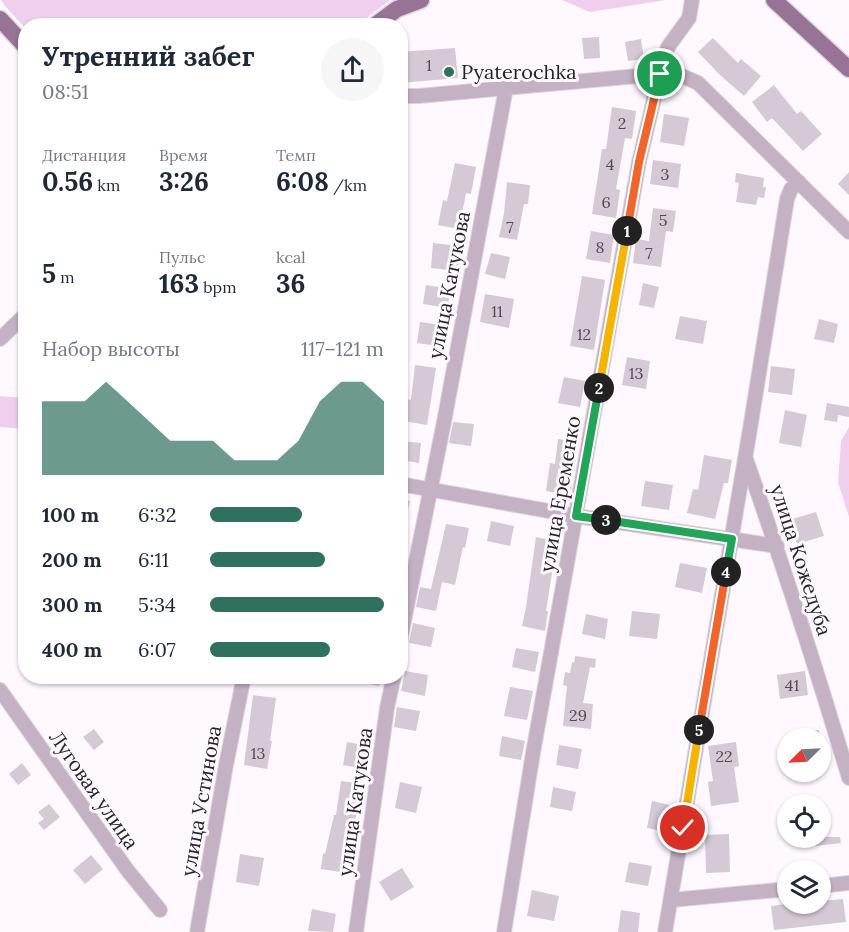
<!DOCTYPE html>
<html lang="ru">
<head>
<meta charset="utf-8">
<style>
	:root { --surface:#fff; --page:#f6f6f7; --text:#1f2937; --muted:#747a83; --accent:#2f705f }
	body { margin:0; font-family:Lora,serif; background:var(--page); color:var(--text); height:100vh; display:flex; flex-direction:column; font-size:22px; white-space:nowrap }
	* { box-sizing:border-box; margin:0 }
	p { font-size:20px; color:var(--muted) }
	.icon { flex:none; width:33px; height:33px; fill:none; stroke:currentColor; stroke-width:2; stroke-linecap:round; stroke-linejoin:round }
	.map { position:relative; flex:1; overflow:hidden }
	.sheet { position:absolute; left:18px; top:18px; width:390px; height:666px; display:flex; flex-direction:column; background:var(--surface); border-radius:24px; box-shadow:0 2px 4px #0004 }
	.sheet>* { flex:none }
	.needle { width:39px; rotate:246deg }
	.tools { position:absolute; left:777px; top:728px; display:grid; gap:12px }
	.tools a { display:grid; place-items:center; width:54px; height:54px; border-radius:50%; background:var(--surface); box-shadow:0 2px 4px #0004; font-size:30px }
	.pin { position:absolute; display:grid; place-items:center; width:51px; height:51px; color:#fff; margin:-26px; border:3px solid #fff; border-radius:50%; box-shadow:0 2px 6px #0007 }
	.km { position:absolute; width:30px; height:30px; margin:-15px; border-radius:50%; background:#222; color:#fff; font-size:16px; line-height:30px; text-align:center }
	.round { display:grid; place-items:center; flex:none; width:63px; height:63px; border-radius:32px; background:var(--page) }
	.overview { display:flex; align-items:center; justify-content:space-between; height:102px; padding:0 24px }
	h1 { font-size:27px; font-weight:700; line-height:45px }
	.metrics { display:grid; grid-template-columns:repeat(3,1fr); gap:9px; height:102px; padding:6px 24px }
	.metrics div { display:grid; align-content:center }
	.metrics b { font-size:26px; font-weight:700 }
	.metrics small { font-size:16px; font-weight:400 }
	.metrics p { font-size:16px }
	.chart { height:168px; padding:12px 24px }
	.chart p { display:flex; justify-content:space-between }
	.chart svg { width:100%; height:108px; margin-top:6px; fill:var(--accent); opacity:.7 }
	ul { padding:0 24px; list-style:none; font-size:20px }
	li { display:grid; grid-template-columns:96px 72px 1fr; align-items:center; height:45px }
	li i { height:15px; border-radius:8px; background:var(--accent) }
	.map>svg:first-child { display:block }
	.green { fill:#f0ceee }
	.building { fill:#d4c9d4 }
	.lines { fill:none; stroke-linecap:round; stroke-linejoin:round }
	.minor-casing { stroke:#dcd6dc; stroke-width:16 }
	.major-casing { stroke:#dcd6dc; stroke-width:19 }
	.minor { stroke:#c5b1c4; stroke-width:14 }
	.major { stroke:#977395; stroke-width:16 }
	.split-1-casing { stroke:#fff; stroke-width:12 }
	.split-2-casing { stroke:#fff; stroke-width:12 }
	.split-3-casing { stroke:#fff; stroke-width:12 }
	.split-4-casing { stroke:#fff; stroke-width:12 }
	.split-5-casing { stroke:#fff; stroke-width:12 }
	.split-6-casing { stroke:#fff; stroke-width:12 }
	.split-1 { stroke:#f0652b; stroke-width:8 }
	.split-2 { stroke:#f5b400; stroke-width:8 }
	.split-3 { stroke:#22a559; stroke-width:8 }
	.split-4 { stroke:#22a559; stroke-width:8 }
	.split-5 { stroke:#f0652b; stroke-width:8 }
	.split-6 { stroke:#f5b400; stroke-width:8 }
	.poi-dot { fill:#2f705f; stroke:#fff8ff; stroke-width:2 }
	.labels { text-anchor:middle; stroke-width:6; stroke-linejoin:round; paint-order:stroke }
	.number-label { font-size:16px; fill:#524c52 }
	.poi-label { font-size:20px; fill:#272327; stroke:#fff8ff; text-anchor:start }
	.street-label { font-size:20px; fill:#272327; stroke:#fff8ff }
</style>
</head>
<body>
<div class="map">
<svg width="849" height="932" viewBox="0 0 849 932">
	<rect width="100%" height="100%" fill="#fff8ff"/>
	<path class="green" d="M1 0H390L357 25 26 26 25 28 6 7Z
		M562 0H666L590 12Z
		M0 396 25 398V429L0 427Z
		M849 427V517L838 482 841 441Z"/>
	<path class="building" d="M599 37 600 58 584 59 582 38Z
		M713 38 738 63 741 59 761 76 744 96 720 75 698 52Z
		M641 39 644 59 628 61 625 42Z
		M455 48 458 78 400 83V52Z
		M774 85 797 114 801 111 822 134 803 151 772 118 767 122 752 102Z
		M612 107 636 111 632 139 625 138 616 189 620 190 616 218 592 214 602 149H606Z
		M664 114 689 118 684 146 660 142Z
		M653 160 681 164 678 188 650 184Z
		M455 163 476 167 471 194 466 193 459 229 438 225 443 200 447 201Z
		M849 172V195L838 184Z
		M736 173 764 178 763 187H766L764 198 758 197 756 205 736 202 739 183 735 182Z
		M507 182 530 185 528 204H524L517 240 499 237 504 213Z
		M653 208 676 211 673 232 666 231 661 267 633 263 636 239 649 241Z
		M591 231 614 235 610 263 586 259Z
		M433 243 460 246 458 271 431 268Z
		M491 253 510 257 505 279 485 274Z
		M582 276 605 280 594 350 570 346Z
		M643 283 659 287 654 308 639 305Z
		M426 285 451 289 447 308 423 304Z
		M485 294 514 299 509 328 480 322Z
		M680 316 707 321 703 344 675 339Z
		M819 319 838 324 834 343 814 339Z
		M420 322 441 325 438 346 417 343Z
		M627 357 650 361 646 389 622 385Z
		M415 365 436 368 427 425 403 421 406 399 411 400Z
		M771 366 795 369 792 395 768 392Z
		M564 377 585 381 580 407 558 403Z
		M827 403 849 407V417L838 415 837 422 824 420Z
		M785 410 807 415 801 447 779 443Z
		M453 422 474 424 471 446 449 443Z
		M558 439 579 442 570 495 546 491 550 463 555 464Z
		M401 441 421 443 419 463 400 460Z
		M704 455 732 460 728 483H724L715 519 687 513 693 489 698 490Z
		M645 481 673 485 669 510 641 506Z
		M400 499 410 501 404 527H400Z
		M816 512 824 536 797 544 789 520Z
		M491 521 514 526 510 546 487 541Z
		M446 524 469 528 465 548 463 547 455 585 442 582 436 611 416 607 420 587 431 589Z
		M536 537 559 542 555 561H554L546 611H548L545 631 522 626 526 607Z
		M680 563 707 568 702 593 675 587Z
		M632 611 660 614 657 639 629 636Z
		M586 614 608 619 605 639 582 634Z
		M413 623 435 628 431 647 409 643Z
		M516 648 539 652 535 672 512 667Z
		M575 656 596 659 595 668 590 667 583 703 593 704 591 729 563 726 567 686 563 685 565 672 570 673 572 662 574 663Z
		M405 671 428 675 425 696 401 691Z
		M805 671 808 695 780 699 777 675Z
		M354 676H380L379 686 353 680Z
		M510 687 533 691 527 720 504 716Z
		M253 695 276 698 270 741H272L267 769 244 765Z
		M397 707 420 711 416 731 394 727Z
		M94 729 104 742 94 750 83 737Z
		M819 730 820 738H795V732Z
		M502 736 525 741 521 760 499 756Z
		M347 742 369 746 365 769 343 765Z
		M736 742 739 766 734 767 739 802 711 806 708 782 713 781 708 746Z
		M559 745 582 749 578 769 556 765Z
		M22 763 31 775 18 785 9 774Z
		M341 781 363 784 360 808 358 807 350 845 344 844 340 872 321 869 323 853 325 854 334 815H336Z
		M400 782 422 787 416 813 395 808Z
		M553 787 576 792 572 811 550 807Z
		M652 801 674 806 668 832 647 828Z
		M49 804 60 817 44 830 38 823 44 819 38 812Z
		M729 834 730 872 706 873 705 835Z
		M797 837H840L841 843 799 848Z
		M240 854 264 858 259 886 236 882Z
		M91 855 103 869 85 884 73 870Z
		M629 862 652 866 648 886 625 882Z
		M402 868 414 887 391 901 379 882Z
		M532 890 559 896 554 921 527 916Z
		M843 899 846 922 774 930 771 906 796 903H820V901Z
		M312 909 336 914 333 932 308 931Z
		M621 910 640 913 638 932H618Z"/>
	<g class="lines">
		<defs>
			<path id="minor" d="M400 96H419L506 88
				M0 339 26 314
				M746 459C783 565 817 671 849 778
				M400 484 576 516 777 546
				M400 641 444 422 506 88 660 74 680 75 698 83 849 232
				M0 690 128 871 160 910
				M820 886 849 883
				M671 900 788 889
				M197 932 226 765 244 676
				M356 932 387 708 394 676
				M504 932 533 753 639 162 660 74 668 47 689 18 692 0
				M665 932 750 429 787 199 791 189 799 182"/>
			<path id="major" d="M774 0 849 69
				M0 19 26 47
				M374 26 397 9 421 0"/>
		</defs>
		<use href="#minor" class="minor-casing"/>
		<use href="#major" class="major-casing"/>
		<use href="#minor" class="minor"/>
		<use href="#major" class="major"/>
	</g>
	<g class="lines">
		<defs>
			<path id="split-1" d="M627 231 639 162 660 74"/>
			<path id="split-2" d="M599 388 627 231"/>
			<path id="split-3" d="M599 388 576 516 606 520"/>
			<path id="split-4" d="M606 520 732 539 726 572"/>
			<path id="split-5" d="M699 730 726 572"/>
			<path id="split-6" d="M683 828 699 730"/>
		</defs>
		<use href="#split-1" class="split-1-casing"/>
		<use href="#split-2" class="split-2-casing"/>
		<use href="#split-3" class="split-3-casing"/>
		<use href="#split-4" class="split-4-casing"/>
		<use href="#split-5" class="split-5-casing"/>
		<use href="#split-6" class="split-6-casing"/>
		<use href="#split-1" class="split-1"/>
		<use href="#split-2" class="split-2"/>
		<use href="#split-3" class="split-3"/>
		<use href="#split-4" class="split-4"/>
		<use href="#split-5" class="split-5"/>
		<use href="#split-6" class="split-6"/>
	</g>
	<circle class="poi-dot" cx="449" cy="72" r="6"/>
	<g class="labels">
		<g class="number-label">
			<text x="429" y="71">1</text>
			<text x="622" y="129">2</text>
			<text x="610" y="170">4</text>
			<text x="665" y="180">3</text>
			<text x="606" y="208">6</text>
			<text x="663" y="226">5</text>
			<text x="510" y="233">7</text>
			<text x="600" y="253">8</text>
			<text x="649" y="259">7</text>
			<text x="497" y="317">11</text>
			<text x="584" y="340">12</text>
			<text x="636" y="379">13</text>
			<text x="792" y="691">41</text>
			<text x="578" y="721">29</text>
			<text x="258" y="759">13</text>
			<text x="724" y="762">22</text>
		</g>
		<g class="poi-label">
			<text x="461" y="79">Pyaterochka</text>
		</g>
		<g class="street-label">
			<text transform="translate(449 285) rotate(-79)" y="7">улица Катукова</text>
			<text transform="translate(560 494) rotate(-80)" y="7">улица Еременко</text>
			<text transform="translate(801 560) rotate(72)" y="7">улица Кожедуба</text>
			<text transform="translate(94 790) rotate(55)" y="7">Луговая улица</text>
			<text transform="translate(201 801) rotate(-80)" y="7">улица Устинова</text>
			<text transform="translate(355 802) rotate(-82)" y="7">улица Катукова</text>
		</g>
	</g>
</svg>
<div class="tools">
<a><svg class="needle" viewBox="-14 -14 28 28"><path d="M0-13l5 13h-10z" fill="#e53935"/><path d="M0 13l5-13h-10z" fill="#747a83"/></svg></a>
<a><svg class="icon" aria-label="locate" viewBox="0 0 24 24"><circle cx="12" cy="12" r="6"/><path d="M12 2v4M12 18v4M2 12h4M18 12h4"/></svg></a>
<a><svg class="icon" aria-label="layers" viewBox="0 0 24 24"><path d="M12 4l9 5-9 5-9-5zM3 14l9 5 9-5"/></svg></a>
</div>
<div class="pin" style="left:660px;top:74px;background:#1e9e55"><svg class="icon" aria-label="arrive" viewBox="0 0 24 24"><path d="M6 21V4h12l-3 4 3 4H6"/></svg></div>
<div class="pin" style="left:683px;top:828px;background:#d93025"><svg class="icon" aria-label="check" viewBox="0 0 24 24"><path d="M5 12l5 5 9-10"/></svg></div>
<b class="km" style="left:627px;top:231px">1</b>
<b class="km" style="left:599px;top:388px">2</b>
<b class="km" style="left:606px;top:520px">3</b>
<b class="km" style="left:726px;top:572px">4</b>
<b class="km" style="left:699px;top:730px">5</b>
<section class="sheet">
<div class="overview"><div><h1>Утренний забег</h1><p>08:51</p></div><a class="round"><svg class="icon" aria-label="share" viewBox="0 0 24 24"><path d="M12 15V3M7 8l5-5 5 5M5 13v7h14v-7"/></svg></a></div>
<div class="metrics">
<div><p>Дистанция</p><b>0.56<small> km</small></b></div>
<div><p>Время</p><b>3:26</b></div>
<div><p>Темп</p><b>6:08<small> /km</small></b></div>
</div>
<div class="metrics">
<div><b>5<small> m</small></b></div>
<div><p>Пульс</p><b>163<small> bpm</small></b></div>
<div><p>kcal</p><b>36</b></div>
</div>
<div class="chart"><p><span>Набор высоты</span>117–121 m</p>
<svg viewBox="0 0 160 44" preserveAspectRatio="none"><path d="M0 44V14L10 14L20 14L30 6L40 14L50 22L60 30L70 30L80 30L90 38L100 38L110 38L120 30L130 14L140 6L150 6L160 14V44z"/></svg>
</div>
<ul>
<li><b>100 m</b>6:32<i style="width:53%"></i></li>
<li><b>200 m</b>6:11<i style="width:66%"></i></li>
<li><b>300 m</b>5:34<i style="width:100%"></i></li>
<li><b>400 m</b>6:07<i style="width:69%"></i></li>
</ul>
</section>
</div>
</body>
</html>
